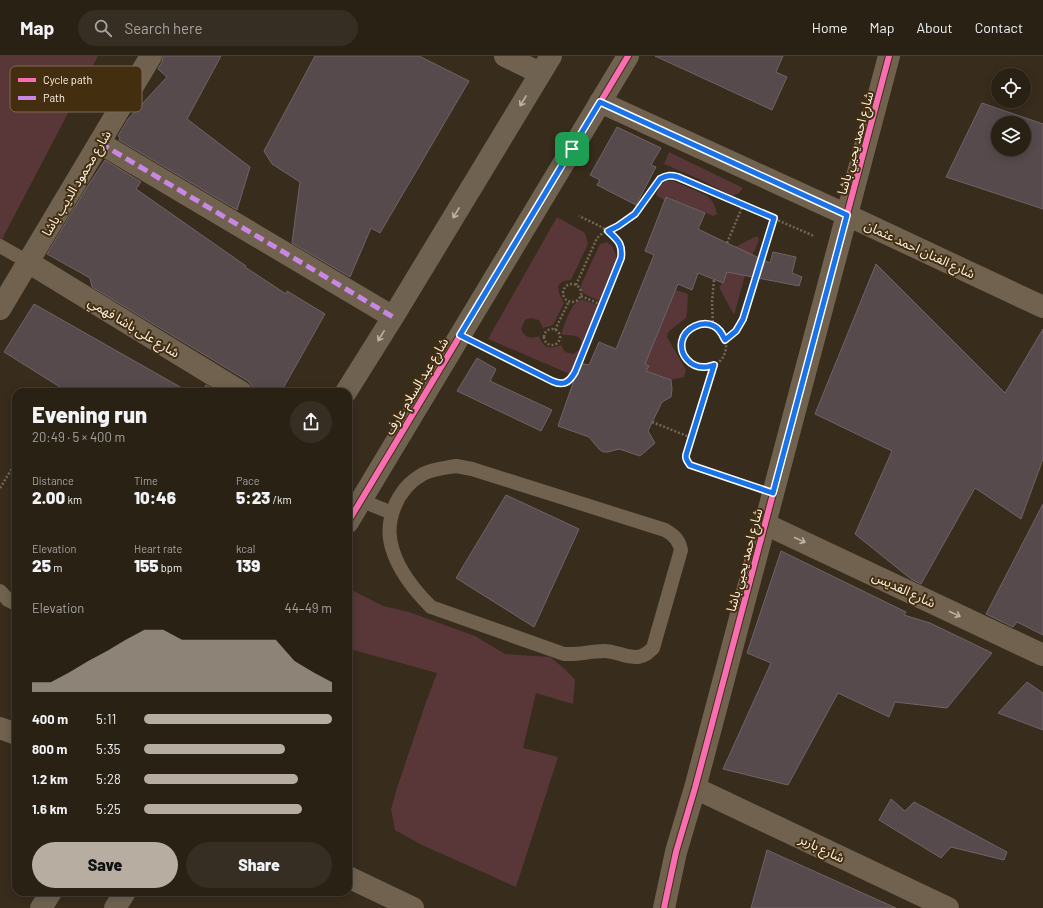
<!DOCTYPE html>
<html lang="en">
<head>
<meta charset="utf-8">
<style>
	:root { --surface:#2a2115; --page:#362e22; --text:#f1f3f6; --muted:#a5a3a0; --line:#463e34; --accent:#b8ada1 }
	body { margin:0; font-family:Barlow,"Noto Sans Arabic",sans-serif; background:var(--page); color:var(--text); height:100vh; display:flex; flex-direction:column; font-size:15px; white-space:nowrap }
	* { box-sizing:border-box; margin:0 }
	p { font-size:13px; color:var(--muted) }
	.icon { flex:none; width:22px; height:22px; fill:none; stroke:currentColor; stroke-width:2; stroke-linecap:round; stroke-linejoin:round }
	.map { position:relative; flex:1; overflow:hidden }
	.drawer { position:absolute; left:12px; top:332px; width:340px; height:508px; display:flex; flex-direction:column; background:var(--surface); border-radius:12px; box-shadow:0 2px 10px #0003,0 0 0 1px var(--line) }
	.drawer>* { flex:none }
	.tools { position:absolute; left:991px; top:12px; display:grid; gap:8px }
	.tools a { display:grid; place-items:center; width:40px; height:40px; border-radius:50%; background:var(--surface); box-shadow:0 2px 10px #0003,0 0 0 1px var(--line); font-size:20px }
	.pin { position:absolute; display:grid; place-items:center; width:34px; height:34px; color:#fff; margin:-17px; border-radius:8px; box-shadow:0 2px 6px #0006 }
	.round { display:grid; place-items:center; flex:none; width:42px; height:42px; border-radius:21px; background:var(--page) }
	.headline { display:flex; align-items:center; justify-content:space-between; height:68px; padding:0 20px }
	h1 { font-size:22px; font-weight:800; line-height:30px }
	.stats { display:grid; grid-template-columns:repeat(3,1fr); gap:6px; height:68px; padding:4px 20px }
	.stats div { display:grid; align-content:center }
	.stats b { font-size:17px; font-weight:800 }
	.stats small { font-size:11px; font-weight:400 }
	.stats p { font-size:11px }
	.chart { height:112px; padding:8px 20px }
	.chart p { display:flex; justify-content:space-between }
	.chart svg { width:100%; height:72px; margin-top:4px; fill:var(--accent); opacity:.7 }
	.action { display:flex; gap:8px; margin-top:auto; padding:8px 20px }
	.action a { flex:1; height:46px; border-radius:24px; background:var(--accent); color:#111; font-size:16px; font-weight:800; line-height:46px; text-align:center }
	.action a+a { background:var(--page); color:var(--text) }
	ul { padding:0 20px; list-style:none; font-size:13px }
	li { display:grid; grid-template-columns:64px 48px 1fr; align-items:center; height:30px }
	li i { height:10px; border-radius:5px; background:var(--accent) }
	header { display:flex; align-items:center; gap:24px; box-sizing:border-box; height:56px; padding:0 20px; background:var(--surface); border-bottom:1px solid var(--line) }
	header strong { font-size:19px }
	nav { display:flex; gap:22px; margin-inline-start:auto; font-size:14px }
	.search { width:280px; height:36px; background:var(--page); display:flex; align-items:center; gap:10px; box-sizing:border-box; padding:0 14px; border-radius:22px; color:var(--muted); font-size:15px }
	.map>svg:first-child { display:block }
	.green { fill:#593739 }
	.building { fill:#564a4d; stroke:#706367; fill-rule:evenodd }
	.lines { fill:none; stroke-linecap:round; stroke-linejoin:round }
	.path { stroke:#736858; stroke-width:2.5; stroke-dasharray:2 2; stroke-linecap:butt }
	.lane { stroke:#70624f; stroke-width:14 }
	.street { stroke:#70624f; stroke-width:22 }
	.secondary { stroke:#706250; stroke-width:22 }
	.quiet { stroke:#c787e3; stroke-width:5; stroke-dasharray:10 5; stroke-linecap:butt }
	.cycleway-casing { stroke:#442e10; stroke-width:8 }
	.cycleway { stroke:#f96db3; stroke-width:6 }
	.oneway { stroke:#beb2a4 }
	.oneway2 { stroke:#beb2a3 }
	.route-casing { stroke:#fff; stroke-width:8 }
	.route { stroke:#1a73e8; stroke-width:5 }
	.labels { text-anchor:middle; stroke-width:4; stroke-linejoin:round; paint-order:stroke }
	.street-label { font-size:13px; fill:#fdf3e8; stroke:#442e10 }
	.key { fill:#442e10; stroke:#7c6951; stroke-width:1 }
	.key-label { font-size:11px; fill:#fdf3e8 }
</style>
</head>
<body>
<header>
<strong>Map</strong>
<div class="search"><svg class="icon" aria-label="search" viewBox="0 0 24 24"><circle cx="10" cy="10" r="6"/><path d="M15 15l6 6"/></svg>Search here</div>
<nav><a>Home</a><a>Map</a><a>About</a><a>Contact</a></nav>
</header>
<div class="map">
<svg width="1043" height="852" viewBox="0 0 1043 852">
	<rect width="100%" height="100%" fill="#382c1c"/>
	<path class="green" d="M0 0H98L0 187Z
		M669 96 743 132 738 138 732 140 701 124 664 108Z
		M666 125H673L708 140 714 148 717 158 713 160 668 141 666 145 656 139 660 129Z
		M557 161 585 177 588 188 571 224 563 225 558 230 559 237 564 247 553 269 543 272 539 264 530 262 525 264 521 273C525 282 530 283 539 280 544 293 549 293 561 289L565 296 573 298 580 293C586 276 570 281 561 278 565 269 571 243 583 244 588 245 594 248 598 249L570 318 488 283Z
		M755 181H758L759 184 748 209 734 259 719 231 723 227 737 192 735 191Z
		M607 186 612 190 617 201 599 245 583 237 580 231 600 188Z
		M676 234 688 238C687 247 688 254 686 262L668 276 667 281 686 314 684 321 670 324 646 315 649 310 645 308Z
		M348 532 383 550 409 556 475 580 505 598 550 601 565 613 575 624 573 648 536 637 523 692 558 701 516 831 422 789 395 774 391 753 397 732 426 646 437 617 350 593 348 594Z"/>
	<path class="building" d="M163 0H221L187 63 250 111 237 154 119 84 120 82 118 80 128 63 167 21 158 13 162 6Z
		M315 0H419L469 25 380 177 371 172 350 221 292 187 300 126 272 108 264 95Z
		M655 0H783L776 16 787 21 772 54Z
		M982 47 1043 68V153L946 121ZM998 67H1024V93H998Z
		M617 71 661 92 651 109 656 111 636 149 597 129 600 124 590 119Z
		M105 104 141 126 136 133 246 210 245 211 286 238 287 235 325 258 281 336H253L252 330 248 325 92 231 90 222 47 198 85 134Z
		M666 141 705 157 698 173 727 187 770 207 773 196 796 201 792 217 802 221 799 230 727 216 723 227 698 217 692 234 678 228 645 308 649 310 646 315 671 324 672 333 671 341 662 346 648 375 655 387 640 400 619 393 608 396H603L599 393 589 381 558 370 580 307 589 309 599 286 616 293 654 199 645 195Z
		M876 208 1005 337 1043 273V403L1021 463 975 432 921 528 911 523 855 478 892 395 815 358Z
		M34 248 189 336H68L4 296Z
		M477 302 496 313 490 325 552 354 541 375 457 335Z
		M206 329 217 336H202Z
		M506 439 579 473 534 571 456 522Z
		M1043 448V579L1017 566 1013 571 986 558Z
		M781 495 906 556 904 559 930 567 992 597 947 652 895 646 889 661 838 637 788 729 723 713 771 607 747 597Z
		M1027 626 1043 637V674L998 657Z
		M891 743 905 755 914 746 1007 796 1004 804 951 791 941 802 879 764Z
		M767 794 896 852H751Z"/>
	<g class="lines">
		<path class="path" d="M727 187 743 149
			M563 237a9 9 0 1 1 18 0a9 9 0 1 1-18 0Z
			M576 229 597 182 604 176 619 169 635 158 660 123 666 120 672 119 678 121 814 180
			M581 240 602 249
			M682 290a22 22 0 1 1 44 0a22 22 0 1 1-44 0Z
			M713 270 712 246 714 223
			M544 281a8 8 0 1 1 16 0a8 8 0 1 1-16 0Z
			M555 274 569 245
			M725 284 736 275 743 263 774 162
			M483 291 559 328 566 326 572 322 621 202C624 178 597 169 579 160
			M714 309 687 396C685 401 686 404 690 409L748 429
			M652 366 692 382
			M0 432 16 406"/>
		<path class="lane" d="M0 190 28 206
			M456 410 472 413 665 474C674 479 679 484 681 494L653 592C649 596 645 600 638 601 626 602 616 595 604 595 590 595 579 599 564 598L431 551C415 535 400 517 393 495 383 467 396 433 423 418 433 413 444 412 456 410Z
			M360 444 392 457
			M0 535 8 544 16 548"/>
		<path class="street" d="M505 0 540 17
			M600 46 847 159 1043 251
			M100 87 393 261
			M28 206 241 336
			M0 253 151 0
			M765 468 1043 599
			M0 672 16 678
			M695 732 948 852
			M348 821 413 852
			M664 852 676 796 695 732 889 0"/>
		<path class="secondary" d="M346 336 393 261 551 0
			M348 466 628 0
			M41 852 51 836
			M115 852 125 836"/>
		<path class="quiet" d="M100 87 393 261"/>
		<defs>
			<path id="cycleway" d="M348 466 628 0
				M664 852 676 796 695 732 889 0"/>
		</defs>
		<use href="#cycleway" class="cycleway-casing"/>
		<use href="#cycleway" class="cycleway"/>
	</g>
	<defs><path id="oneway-shaft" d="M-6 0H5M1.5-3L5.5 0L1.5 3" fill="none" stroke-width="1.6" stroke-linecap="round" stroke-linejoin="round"/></defs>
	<g class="oneway">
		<use href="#oneway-shaft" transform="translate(523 45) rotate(121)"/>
		<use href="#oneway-shaft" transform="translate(456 157) rotate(121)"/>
		<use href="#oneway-shaft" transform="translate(381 280) rotate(122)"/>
	</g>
	<g class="oneway2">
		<use href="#oneway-shaft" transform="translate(800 484) rotate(25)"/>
		<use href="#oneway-shaft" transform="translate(955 558) rotate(25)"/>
	</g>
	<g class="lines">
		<defs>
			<path id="route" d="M600 46 847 159 773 437 690 409C686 404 685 401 687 396L714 309C711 310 708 311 705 311 691 312 679 299 682 285 685 272 702 264 714 270 720 273 722 278 725 284L736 275 743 263 774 162 678 121C671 119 667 119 660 123L635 158 618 170 608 175C617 184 623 187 621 202L575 316C569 327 563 330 552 325L460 279Z"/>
		</defs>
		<use href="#route" class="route-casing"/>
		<use href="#route" class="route"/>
	</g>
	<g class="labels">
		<g class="street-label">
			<text transform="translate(855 87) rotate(-75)" y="5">شارع احمد يحيي باشا</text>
			<text transform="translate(76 127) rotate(-59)" y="5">شارع محمود الديب باشا</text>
			<text transform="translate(920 193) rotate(25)" y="5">شارع الفنان احمد عثمان</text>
			<text transform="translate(134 271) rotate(31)" y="5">شارع على باشا فهمي</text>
			<text transform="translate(416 330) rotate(-59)" y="5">شارع عبد السلام عارف</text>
			<text transform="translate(744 504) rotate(-75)" y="5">شارع احمد يحيي باشا</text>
			<text transform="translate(904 533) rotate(25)" y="5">شارع القديس</text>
			<text transform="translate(822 792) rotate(25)" y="5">شارع باربر</text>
		</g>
	</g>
	<rect x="10" y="10" width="132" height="46" rx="6" class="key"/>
	<rect x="18" y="22" width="18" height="4" fill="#f96db3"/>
	<rect x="18" y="40" width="18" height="4" fill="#c787e3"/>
	<g class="key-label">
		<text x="43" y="28">Cycle path</text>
		<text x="43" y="46">Path</text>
	</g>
</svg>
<div class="tools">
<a><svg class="icon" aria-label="locate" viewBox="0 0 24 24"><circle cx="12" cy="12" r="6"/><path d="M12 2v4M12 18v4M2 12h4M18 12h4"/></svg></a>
<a><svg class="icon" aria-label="layers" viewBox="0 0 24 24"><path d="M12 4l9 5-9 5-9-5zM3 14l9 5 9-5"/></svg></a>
</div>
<div class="pin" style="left:572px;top:93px;background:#1e9e55"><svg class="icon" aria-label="arrive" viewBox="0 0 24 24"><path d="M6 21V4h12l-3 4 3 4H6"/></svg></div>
<section class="drawer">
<div class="headline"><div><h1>Evening run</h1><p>20:49 · 5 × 400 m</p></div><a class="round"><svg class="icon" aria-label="share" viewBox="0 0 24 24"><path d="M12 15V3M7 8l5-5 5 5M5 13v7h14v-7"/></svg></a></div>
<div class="stats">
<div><p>Distance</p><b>2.00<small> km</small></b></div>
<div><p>Time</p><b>10:46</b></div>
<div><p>Pace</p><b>5:23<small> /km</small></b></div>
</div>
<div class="stats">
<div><p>Elevation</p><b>25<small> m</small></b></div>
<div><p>Heart rate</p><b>155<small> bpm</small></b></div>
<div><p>kcal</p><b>139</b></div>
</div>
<div class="chart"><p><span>Elevation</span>44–49 m</p>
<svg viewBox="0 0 160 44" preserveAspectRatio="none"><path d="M0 44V38L10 38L20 32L30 25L40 19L50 12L60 6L70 6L80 12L90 12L100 12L110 12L120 12L130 12L140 25L150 32L160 38V44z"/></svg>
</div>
<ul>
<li><b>400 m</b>5:11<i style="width:100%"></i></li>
<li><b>800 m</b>5:35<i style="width:75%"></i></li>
<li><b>1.2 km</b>5:28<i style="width:82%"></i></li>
<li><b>1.6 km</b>5:25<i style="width:84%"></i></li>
</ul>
<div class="action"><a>Save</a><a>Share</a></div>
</section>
</div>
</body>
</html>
